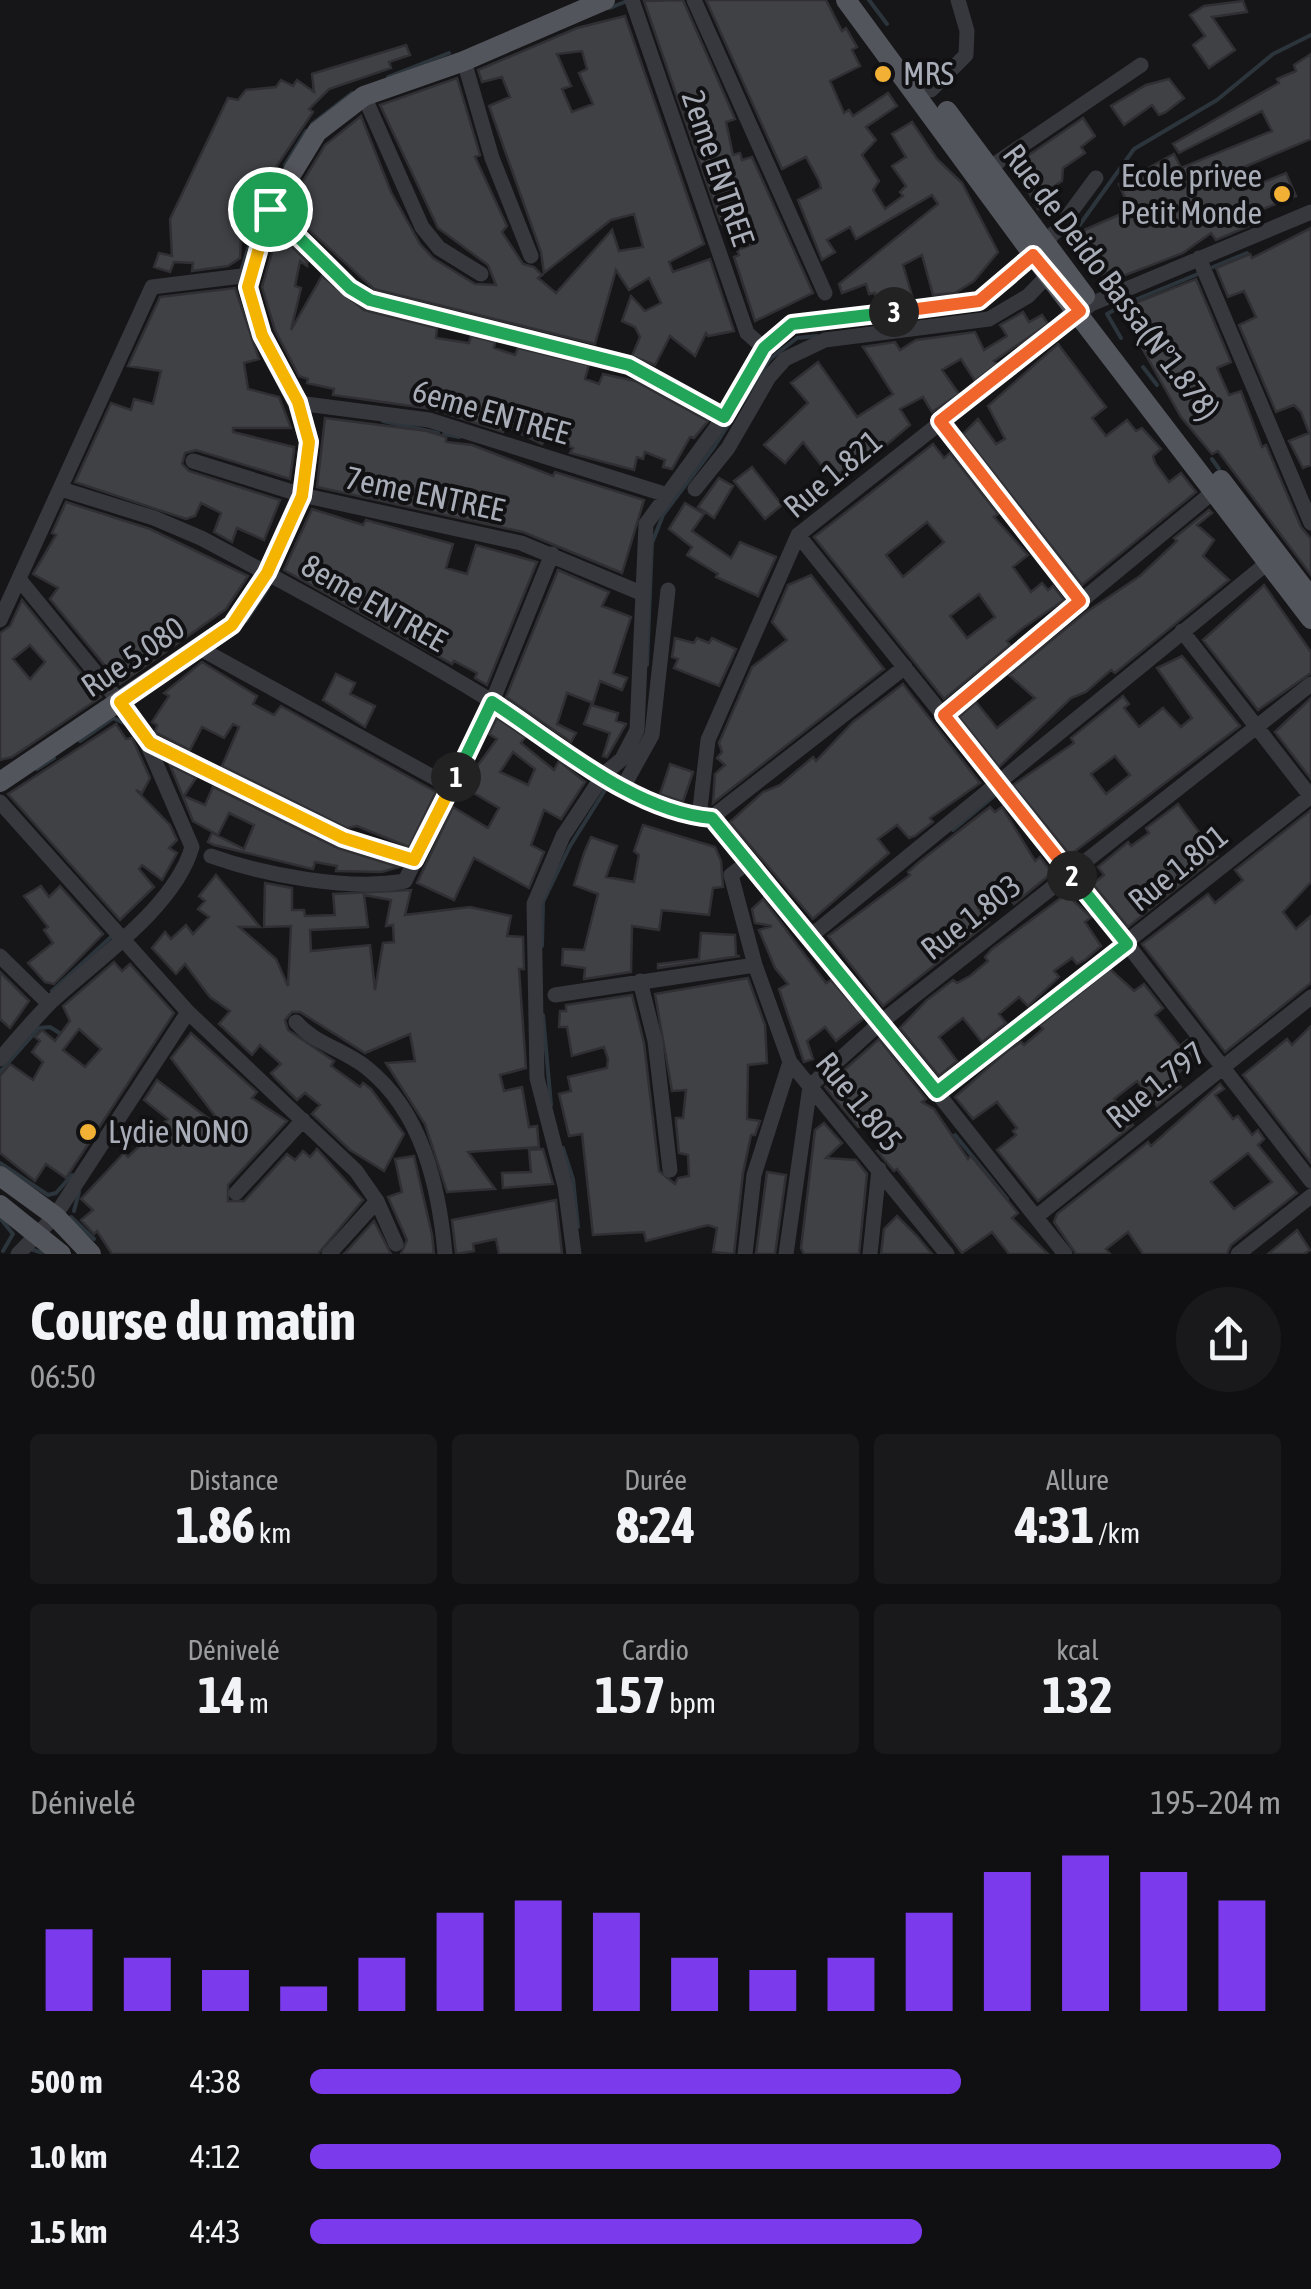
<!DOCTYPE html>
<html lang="fr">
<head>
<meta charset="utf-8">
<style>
	:root { --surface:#101012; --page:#19191b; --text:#f1f3f6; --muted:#9c9d9f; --accent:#7c3aed }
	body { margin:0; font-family:"Asap Condensed",sans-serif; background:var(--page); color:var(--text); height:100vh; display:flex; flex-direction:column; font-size:38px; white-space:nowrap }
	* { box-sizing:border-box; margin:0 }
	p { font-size:32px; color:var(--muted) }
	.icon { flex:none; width:55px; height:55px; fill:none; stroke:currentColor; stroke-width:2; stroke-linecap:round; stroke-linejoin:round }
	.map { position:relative; height:1254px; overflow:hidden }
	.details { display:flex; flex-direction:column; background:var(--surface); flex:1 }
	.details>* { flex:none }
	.pin { position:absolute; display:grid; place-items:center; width:85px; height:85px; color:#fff; margin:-42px; border:5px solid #fff; border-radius:50%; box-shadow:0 2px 10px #0007 }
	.km { position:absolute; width:50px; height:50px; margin:-25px; border-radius:50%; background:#222; color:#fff; font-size:28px; line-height:50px; text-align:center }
	.round { display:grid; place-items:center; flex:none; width:105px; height:105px; border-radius:52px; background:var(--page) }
	.headline { display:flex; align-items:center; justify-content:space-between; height:170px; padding:0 30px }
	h1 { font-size:55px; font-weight:700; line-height:75px }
	.metrics { display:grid; grid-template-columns:repeat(3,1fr); gap:15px; height:170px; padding:10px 30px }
	.metrics div { display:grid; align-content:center; border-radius:10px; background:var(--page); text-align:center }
	.metrics b { font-size:50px; font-weight:700 }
	.metrics small { font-size:28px; font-weight:400 }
	.metrics p { font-size:28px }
	.chart { height:280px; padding:20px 30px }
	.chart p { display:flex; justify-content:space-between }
	.chart svg { width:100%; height:180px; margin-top:10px; stroke:var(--accent); stroke-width:6 }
	ul { padding:0 30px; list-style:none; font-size:32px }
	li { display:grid; grid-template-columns:160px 120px 1fr; align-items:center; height:75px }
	li i { height:25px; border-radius:12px; background:var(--accent) }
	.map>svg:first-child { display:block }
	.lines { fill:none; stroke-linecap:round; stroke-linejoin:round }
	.stream { stroke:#2c353c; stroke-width:4 }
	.building { fill:#404145; stroke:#303034; stroke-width:2.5; fill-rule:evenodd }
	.minor { stroke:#37383d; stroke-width:15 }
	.major { stroke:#53555c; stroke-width:20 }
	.split-1-casing { stroke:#fff; stroke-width:20 }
	.split-2-casing { stroke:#fff; stroke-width:20 }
	.split-3-casing { stroke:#fff; stroke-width:20 }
	.split-4-casing { stroke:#fff; stroke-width:20 }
	.split-1 { stroke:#f5b400; stroke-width:12 }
	.split-2 { stroke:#22a559; stroke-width:12 }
	.split-3 { stroke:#f0652b; stroke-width:12 }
	.split-4 { stroke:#22a559; stroke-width:12 }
	.poi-dot { fill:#f2b134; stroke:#111113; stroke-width:4 }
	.labels { text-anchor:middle; stroke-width:8; stroke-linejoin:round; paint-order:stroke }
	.poi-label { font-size:32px; fill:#a8adb8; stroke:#111113; text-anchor:start }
	.street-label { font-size:32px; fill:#a8adb8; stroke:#111113 }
</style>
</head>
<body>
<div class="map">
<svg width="1311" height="1254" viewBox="0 0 1311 1254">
	<rect width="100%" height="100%" fill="#161618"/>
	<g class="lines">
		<path class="stream" d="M869 0 887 24
			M610 8 627 1
			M388 77 449 53
			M312 124 352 93
			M285 165 306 131
			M1066 244 1134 149 1217 100 1273 54 1311 35
			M1213 267 1247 253
			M241 271 258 218
			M1130 302 1198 274
			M1116 309 1107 314 1121 338
			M1051 325 1065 311
			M1143 367 1157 385
			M383 421 438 433
			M444 434 459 437
			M1212 459 1219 469
			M246 621 268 588
			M647 665 652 543 663 515 714 447 770 359 797 338 817 336
			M80 741 113 718 124 723
			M37 769 54 758
			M953 830 994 796
			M542 946 543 902 570 846 607 787
			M52 991 111 937
			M543 1015 551 1105
			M0 1072 39 1028 50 1027 61 1034
			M955 1135 1007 1199
			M563 1148 573 1179 578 1227
			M0 1163 48 1195 56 1193 72 1175
			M74 1211 79 1192
			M71 1217 94 1239
			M0 1218 13 1234 3 1251
			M31 1249 45 1254"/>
	</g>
	<path class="building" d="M683 0 735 119 726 122 733 155 740 153 742 160 752 157 813 293 755 321 734 257 739 255 737 250 751 245 744 224 728 232 720 222 644 1Z
		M706 0H826L842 31 846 28 857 47 852 50 860 66 830 81 844 113 849 110 853 116 888 93 897 106 866 127 876 140 862 155 879 181 873 190 885 209 903 196 900 192 906 186 892 166 906 157 892 134 912 122 937 159 962 183 998 252 974 281 955 293 933 295 922 255 903 265 912 296 876 298 875 293 869 294 866 284 842 293 839 284 938 204 932 195 856 239 850 227 827 240 835 252 822 260 798 200 821 188 819 181 806 157 782 169Z
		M1243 1 1247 12 1212 17 1235 50 1209 68 1193 45 1205 36 1190 15 1204 6Z
		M625 16 704 244 669 262 673 272 710 259 734 331 708 336 706 333 695 356 670 336 655 365 632 356 640 337 635 327 622 321 631 296 645 311 661 303 649 278 629 290 616 270 595 344 374 289 286 209 325 145 361 116 391 192 420 244 433 258 475 284 496 285 488 265 438 228 380 105 457 78 480 155 475 157 507 226 502 232 523 264 534 267 542 275 538 278 556 293 612 230 619 251 643 247 634 214 611 220 544 273 541 252 489 106 510 97 502 77 482 82 478 70 577 28ZM582 51 587 69 579 73 593 104 572 112 562 89 571 86 557 54Z
		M406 45 410 55 389 62 391 68 329 89 309 109 313 112 272 173 253 218 242 215 240 258 228 266 192 271 193 263 174 262 170 272 154 267 159 253 172 256 170 219 228 98 238 100 246 90 276 87 281 80 293 86 297 80 314 92 312 74Z
		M1311 54V139L1237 170 1247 189 1286 173 1296 196 1258 211 1261 221 1216 240 1211 233 1183 253 1105 283 1082 231 1130 210 1119 184 1174 154 1181 168 1272 131 1262 111 1179 153 1173 144 1279 83 1277 79 1296 71 1294 65Z
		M1169 79 1184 98 1166 112 1159 115 1152 105 1124 125 1111 106 1146 85Z
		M1083 118 1095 136 1081 147 1085 153 1063 168 1062 181 1053 187 1055 198 1038 209 1014 165Z
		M1311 228V465L1303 468 1289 441 1309 433 1301 412 1294 405 1276 412 1239 325 1256 317 1244 291 1228 297 1216 268 1250 254 1252 258Z
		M278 232 307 262V266L300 261 295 286 301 288 291 330 322 276 364 310 437 328 436 338 469 343 471 336 495 342 494 348 515 355 518 348 589 365 585 379 599 384 603 374 635 381 708 421 694 438 690 437 672 469 663 467 665 460 645 452 643 459 637 457 634 470 570 453 573 448 547 435 542 444 505 426 503 432 432 409 333 395 334 389 307 383 308 379 299 376 275 330 262 287Z
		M1196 279 1231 362 1217 368 1229 395 1241 391 1262 447 1266 445 1301 527 1311 539V575L1218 451 1212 454 1181 417 1120 309Z
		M235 288 259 359 244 363 248 389 279 397 291 428H233V432L294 447V451L290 479 196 450 185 453 182 464 189 471 280 500 264 540 237 528 232 542 214 532 221 513 201 503 195 516 186 519 75 482 111 403 131 410 134 399 153 404 161 371 128 366 160 297Z
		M1023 312 1029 322 1042 315 1048 324 994 361 997 364 975 381 961 359 942 370 959 394 932 412 923 397 900 409 910 425 859 468 854 462 832 479 803 442 785 463 764 445 808 403 791 383 818 362 857 417 893 394 863 347 895 342 900 350 916 340 975 332 984 350 1007 336 1000 325Z
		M1058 344 1106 407 1092 418 1106 436 1127 420 1136 431 1142 428 1161 449 1153 456 1155 463 1169 482 1181 473 1196 492 1082 585 963 434 978 419 996 444 1005 439 988 406Z
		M325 418 427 431 446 437V442L472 445 553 476 555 472 644 500 622 573 523 532 317 487Z
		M933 444 944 458 950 453 998 514 994 517 1028 555 1013 567 1031 592 1042 583 1048 590 1053 586 1064 600 1023 628 1007 641 1010 645 944 699 814 537ZM927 522 944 542 903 577 886 555ZM979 594 995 617 967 638 950 616Z
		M752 467 782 505 765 519 734 481Z
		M719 478 733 486 714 518 698 507Z
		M66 502 150 529 248 576 226 609 120 684 50 599 58 588 33 574 56 535 52 533Z
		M685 503 704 514 692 531 731 558 740 542 776 557 758 596 716 577 718 574 687 555 692 547 669 529Z
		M312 509 363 525 366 520 453 544 446 568 467 574 476 545 537 562 487 685 475 678 477 673 454 661 452 664 284 570Z
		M1209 510 1212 513 1197 525 1214 540 1203 556 1229 580 1115 673 1111 670 1086 692 1071 698 999 767 959 717 976 702 997 728 1035 698 1009 675 1085 613 1140 576 1177 541 1174 538Z
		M558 570 609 592 602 606 631 617 613 673 627 678 622 690 600 681 593 703 567 693 557 724 576 733 571 742 506 697Z
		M811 575 884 669 713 803 715 774 725 765 717 758 722 752 719 743 752 667 787 640 772 622 788 585Z
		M1264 585 1311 652V673L1258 710 1203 640Z
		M22 600 101 697 12 757 0 760V633L10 626ZM30 645 45 662 30 679 13 659Z
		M675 638 694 643 697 638 709 643 712 638 736 649 719 686 674 668 678 659 672 657Z
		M1182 656 1240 726 1070 855 1013 785 1074 743 1071 738 1123 696 1129 704 1124 708 1139 727 1163 708 1181 727 1192 718 1157 668ZM1115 756 1130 775 1106 794 1091 774Z
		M202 662 257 696 253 704 274 715 281 706 436 792 409 847 357 826 347 828 222 766 239 727 233 724 224 738 202 727 190 750 155 732 157 725 152 722 169 696 164 693Z
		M336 674 355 683 350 694 375 706 365 727 323 700Z
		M903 684 980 783 930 818 933 822 915 836 909 838 897 825 878 839 889 853 813 919 730 822 763 792 780 785 813 757 816 761 853 722Z
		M1311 698V779L1275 732Z
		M591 705 618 713 616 721 626 724 607 757 603 756 610 733 584 724Z
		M497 718 525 737 521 743 554 770 559 761 585 782 561 819 544 810 531 845 544 852 529 888 474 858 454 900 417 883 453 807 488 828 499 808 472 792 474 787 469 784 474 778 470 776 497 739 489 734ZM513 752 535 769 528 785 500 772Z
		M116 724 126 739 132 738 150 778 142 793 136 790 170 825 177 840 169 848 177 853 162 880 142 865 139 869 154 887 120 920 8 794Z
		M670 764 693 772 683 802 660 794Z
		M170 765 196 778 184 796 205 805 213 787 338 848 399 867 382 872 336 871 337 866 315 862 313 869 308 868 214 845 208 842 212 833 244 849 254 825 229 813 218 835 193 821Z
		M1178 804 1217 856 1128 927 1093 884 1104 875 1098 867 1128 842 1131 846 1149 833 1146 828Z
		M990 807 995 812 1002 807 1035 861 1040 857 1052 873 1014 904 1002 889 978 908 989 922 883 1006 828 936 910 875 908 872 919 862Z
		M1311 810V882L1283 912 1296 929 1311 916V983L1225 1052 1142 944 1208 894 1215 903 1243 880 1235 870Z
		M643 825 715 847 721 861 723 887 713 888 709 915 662 910 659 930 632 926 631 972 584 979 585 968 562 965 563 949 584 950 598 894 574 885 584 853 591 837 617 846 606 877 634 882 639 855 634 851Z
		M216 875 260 927H239L276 959 288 986 291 926 264 927 265 883 292 888V910H304L305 916 335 915 333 894 411 890 405 915 470 907 511 916 507 936 523 937 524 969H519L526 1068 500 1075 504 1091 522 1087 529 1127 537 1126 539 1147 468 1152 495 1189 447 1192 425 1124 386 1063 415 1061 410 1034 365 1053 300 1012H292L285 1020 288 1030 334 1061 331 1066 360 1087 363 1083 371 1089 404 1134 384 1171 350 1150 312 1114 320 1105 305 1093 297 1100 276 1079 271 1073 281 1064 260 1045 252 1055 219 1024 230 1011 210 997 185 964 176 974 152 948 165 932 171 939 186 925 193 934 209 917 198 909 205 901 199 896ZM364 895 391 900 386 926 393 925 394 942 383 943 375 990 370 945 311 951 310 930 368 927Z
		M41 886 49 897 60 886 103 934 54 984 45 982 28 963 53 943 44 930 48 927 24 896Z
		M1066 894 1091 917 1085 922 1101 946 1085 960 1077 964 1072 958 1054 971 1059 977 1028 1006 1019 997 999 1014 1006 1023 982 1042 963 1018 939 1037 957 1061 939 1076 900 1028 927 1000 953 980 957 983 970 976 988 961 985 957 992 949Z
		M763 899 826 983 831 980 864 1018 836 1041 825 1027 807 1041 813 1059 804 1062 779 989 788 984 775 968 759 930 772 926 755 923 752 909Z
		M701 933 735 935 736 956H740L658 968V964L699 959Z
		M114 962 122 971 130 964 174 1013 66 1178 46 1164 35 1181 0 1153V1076L10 1064 33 1080 43 1062 32 1052 40 1041 35 1037 42 1030 55 1041 70 1021 63 1006ZM79 1029 101 1049 85 1067 63 1050Z
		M1110 969 1134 991 1144 984 1163 1008 1155 1015 1180 1046 1187 1040 1197 1058 1173 1077 1181 1087 1157 1106 1137 1081 1114 1099 1133 1125 1038 1201 997 1150 1016 1135 1013 1131 1017 1128 1000 1106 997 1102 973 1119 955 1097 1007 1051 1021 1042 1024 1045 1043 1029 1040 1025Z
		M0 972 29 1001 10 1028 0 1019Z
		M748 978 765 1025 767 1063 748 1065 747 1119 760 1121 755 1135H751L743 1173 734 1254 713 1252 717 1228 708 1225 646 1241 644 1232 593 1235 582 1134 569 1136 559 1094 571 1091 568 1077 607 1068 608 1059 604 1047 572 1056 567 1027H559L560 1011H566V1005L632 995 644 1043 659 1171 675 1184 678 1178 689 1176 688 1155 679 1153 676 1123V1118H683L686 1090 672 1091 655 994Z
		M1311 1026V1163L1243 1075 1287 1039 1292 1045Z
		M191 1033 257 1092 252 1098 287 1121 228 1185V1201H244L287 1154 295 1160 303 1151 310 1157 317 1149 363 1200 318 1254H112L97 1231 94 1234 81 1220 93 1210 81 1199 124 1153 128 1157 168 1119 144 1100 157 1080 228 1133 171 1058Z
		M879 1039 926 1099 922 1102 934 1109 968 1159 971 1156 1018 1213 1012 1218 1048 1254H1009L992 1232 962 1253 897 1169 894 1171 877 1151 884 1146 868 1126 858 1127 825 1087Z
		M1220 1084 1224 1089 1215 1095 1233 1119 1238 1116 1252 1135 1258 1130 1264 1139 1258 1145 1297 1193 1231 1245 1227 1254H1143L1128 1232 1106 1249 1110 1254H1076L1054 1222 1057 1214 1148 1142 1151 1146ZM1248 1153 1272 1182 1234 1209 1211 1182Z
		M824 1123 842 1143 826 1158 856 1160 867 1174 859 1254H804L801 1248 815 1130Z
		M543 1149 553 1184 503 1188 502 1173 531 1172 529 1150Z
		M414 1156 432 1235 434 1254H401L407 1240 388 1197 402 1192 395 1159Z
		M767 1172 786 1175 775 1254H756Z
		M556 1200 562 1254H499L496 1239 473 1244 474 1251 456 1254 452 1220Z
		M897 1216 917 1236 932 1254H881L884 1229Z
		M374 1221 391 1254H344Z
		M1297 1230 1310 1250 1304 1254H1268Z"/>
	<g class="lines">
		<path class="minor" d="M632 0 747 333 764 348
			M694 0 825 293
			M464 61 492 158 531 256
			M931 90 966 55 967 31 958 0
			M364 96 422 227 439 248 481 274
			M989 168 1141 65
			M270 209 350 288 370 300 607 358 652 376 724 417
			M1199 258 1311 523
			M298 403 429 420 664 494
			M939 421 1080 601
			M193 461 302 495 521 543 641 593
			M61 489 154 518 201 538C299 590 398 644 493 702 561 744 630 811 711 818L905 667
			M695 489 728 448 769 377 785 359 825 340 989 319 1028 296 1054 269
			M798 535 1127 944 1311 1181
			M0 620 152 287 250 275
			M1182 631 1311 797
			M201 649 451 787
			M943 715 1213 492
			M150 743 343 838 414 860
			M622 789 652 735 668 590
			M0 802 188 1012 356 1171 377 1201 396 1244
			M699 817 708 740 798 535 1091 304 1311 212
			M711 818 812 935 1065 1254
			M211 856C264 875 349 891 405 881L492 702 552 554
			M747 863 731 875 755 965 790 1062 947 1254
			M812 935 1266 564
			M0 956 49 1004
			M640 981 655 1041 670 1170
			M555 995 755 965
			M296 1022C316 1045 344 1049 367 1068 422 1112 439 1186 445 1254
			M0 1059C17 1039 34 1019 52 1001 96 960 175 907 192 847L140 727 19 579
			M937 1092 1311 796
			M236 1193 303 1120
			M1036 1217 1311 997
			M18 1254 55 1216 188 1012
			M329 1254 377 1201
			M574 1254 565 1186 537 1078 534 904 563 836 604 774 622 759 637 730 646 524 724 417 764 348 792 324 979 301 1007 281 1059 228 1096 178
			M745 1254 754 1175 790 1062
			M786 1254 810 1086 880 1023 1311 684
			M870 1254 879 1169
			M1238 1254 1311 1196"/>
		<path class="major" d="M846 0 1048 275 1311 619
			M947 111 1085 296
			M1221 480 1311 598
			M0 782 232 625 267 573 302 495 309 442 298 403 262 335 248 287 270 209 317 132 364 96 464 61 605 0
			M0 1176 55 1216 91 1254
			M0 1205 61 1254"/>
	</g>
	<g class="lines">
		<defs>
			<path id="split-1" d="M270 209 248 287 262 335 298 402 309 442 302 496 267 573 232 625 120 702 150 743 343 838 414 860 456 777"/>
			<path id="split-2" d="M456 777 492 702C557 744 634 812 712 818L937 1092 1127 944 1072 876"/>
			<path id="split-3" d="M894 312 979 301 1033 255 1080 311 940 421 1080 601 944 715 1072 876"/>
			<path id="split-4" d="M270 209 350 288 370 300 629 365 724 417 764 348 792 324 894 312"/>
		</defs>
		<use href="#split-1" class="split-1-casing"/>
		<use href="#split-2" class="split-2-casing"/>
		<use href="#split-3" class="split-3-casing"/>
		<use href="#split-4" class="split-4-casing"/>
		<use href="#split-1" class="split-1"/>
		<use href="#split-2" class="split-2"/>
		<use href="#split-3" class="split-3"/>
		<use href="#split-4" class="split-4"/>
	</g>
	<g class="poi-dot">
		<circle cx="883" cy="74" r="10"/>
		<circle cx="1282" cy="194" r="10"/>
		<circle cx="88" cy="1132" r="10"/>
	</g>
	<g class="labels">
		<g class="poi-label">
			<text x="903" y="85">MRS</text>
			<text x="1262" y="187" text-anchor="end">Ecole privee<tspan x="1262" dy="37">Petit Monde</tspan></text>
			<text x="108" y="1143">Lydie NONO</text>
		</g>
		<g class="street-label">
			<text transform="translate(718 168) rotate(71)" y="11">2eme ENTREE</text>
			<text transform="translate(1111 282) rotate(53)" y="11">Rue de Deido Bassa(N°1.878)</text>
			<text transform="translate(491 412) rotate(16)" y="11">6eme ENTREE</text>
			<text transform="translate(833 474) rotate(-40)" y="11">Rue 1.821</text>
			<text transform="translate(425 494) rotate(12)" y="11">7eme ENTREE</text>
			<text transform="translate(374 603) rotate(30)" y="11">8eme ENTREE</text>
			<text transform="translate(133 657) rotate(-34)" y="11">Rue 5.080</text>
			<text transform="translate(1178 868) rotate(-39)" y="11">Rue 1.801</text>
			<text transform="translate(971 917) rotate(-38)" y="11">Rue 1.803</text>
			<text transform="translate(1156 1085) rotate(-39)" y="11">Rue 1.797</text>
			<text transform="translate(859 1102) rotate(51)" y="11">Rue 1.805</text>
		</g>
	</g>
</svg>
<div class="pin" style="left:270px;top:209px;background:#1e9e55"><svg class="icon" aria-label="arrive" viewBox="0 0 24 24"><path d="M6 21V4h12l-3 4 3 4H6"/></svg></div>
<b class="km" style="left:456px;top:777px">1</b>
<b class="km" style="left:1072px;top:876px">2</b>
<b class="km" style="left:894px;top:312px">3</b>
</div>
<section class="details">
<div class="headline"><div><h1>Course du matin</h1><p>06:50</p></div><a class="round"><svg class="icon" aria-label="share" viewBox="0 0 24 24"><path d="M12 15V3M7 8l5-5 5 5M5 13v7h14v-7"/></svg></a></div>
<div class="metrics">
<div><p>Distance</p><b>1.86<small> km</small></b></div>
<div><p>Durée</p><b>8:24</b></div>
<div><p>Allure</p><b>4:31<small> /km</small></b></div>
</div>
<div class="metrics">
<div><p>Dénivelé</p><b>14<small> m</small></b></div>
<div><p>Cardio</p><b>157<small> bpm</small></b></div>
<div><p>kcal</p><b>132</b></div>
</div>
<div class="chart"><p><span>Dénivelé</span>195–204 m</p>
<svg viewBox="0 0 160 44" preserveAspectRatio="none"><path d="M5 44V24M15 44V31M25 44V34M35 44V38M45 44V31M55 44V20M65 44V17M75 44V20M85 44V31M95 44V34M105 44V31M115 44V20M125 44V10M135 44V6M145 44V10M155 44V17"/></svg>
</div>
<ul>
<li><b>500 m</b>4:38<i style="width:67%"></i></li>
<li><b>1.0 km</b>4:12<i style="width:100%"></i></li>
<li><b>1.5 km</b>4:43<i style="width:63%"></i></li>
</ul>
</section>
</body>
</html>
